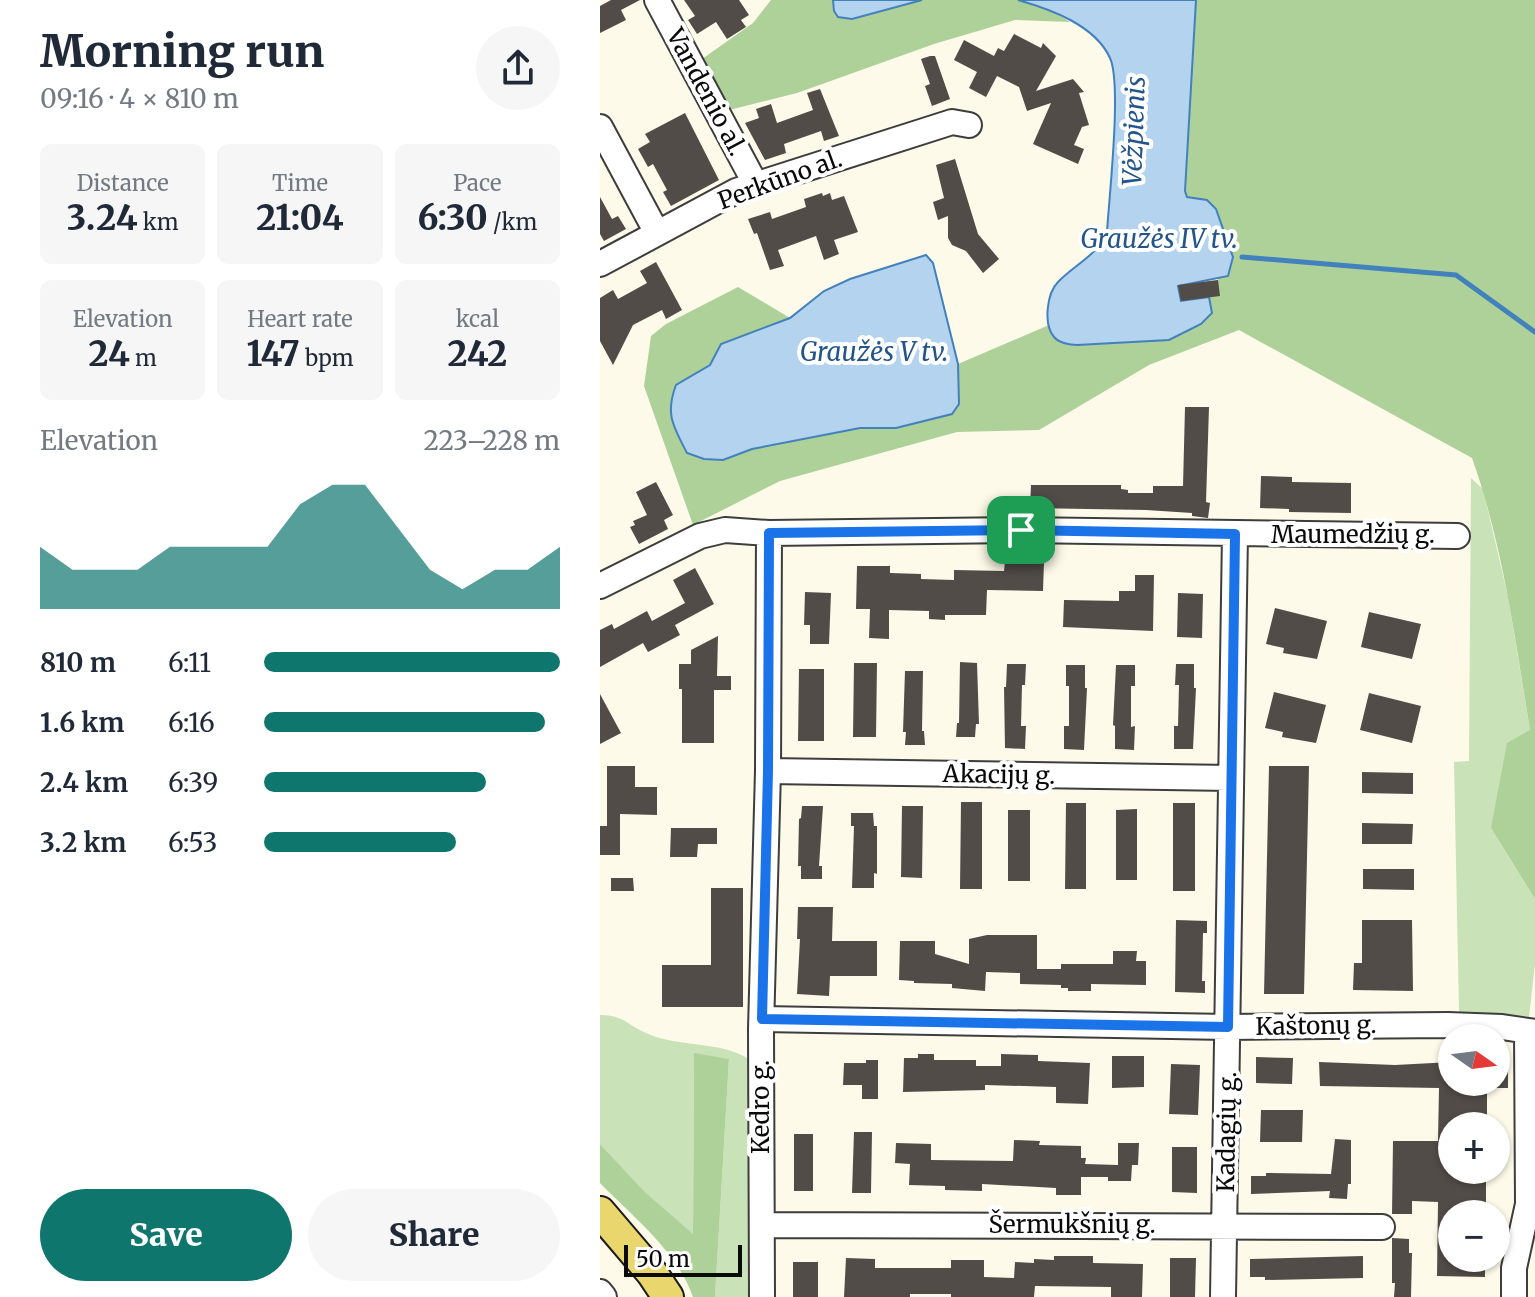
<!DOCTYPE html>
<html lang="en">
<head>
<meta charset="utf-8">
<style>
	:root { --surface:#fff; --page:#f6f6f7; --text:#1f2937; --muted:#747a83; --accent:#0f766e }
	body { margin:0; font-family:Merriweather,serif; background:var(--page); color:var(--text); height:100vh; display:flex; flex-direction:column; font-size:30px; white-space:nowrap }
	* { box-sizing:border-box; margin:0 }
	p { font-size:26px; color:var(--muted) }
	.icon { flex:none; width:44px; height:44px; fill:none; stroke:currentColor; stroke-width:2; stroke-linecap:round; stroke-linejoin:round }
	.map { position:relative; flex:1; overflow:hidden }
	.details { display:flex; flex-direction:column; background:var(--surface); width:600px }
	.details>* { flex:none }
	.needle { width:52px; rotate:104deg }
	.tools { position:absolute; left:838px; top:1024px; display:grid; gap:16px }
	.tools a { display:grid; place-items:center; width:72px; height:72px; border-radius:50%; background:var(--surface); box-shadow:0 2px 6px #0004; font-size:40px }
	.scale { position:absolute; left:24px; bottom:20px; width:118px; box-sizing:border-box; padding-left:8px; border:4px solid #0a0a0a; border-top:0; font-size:22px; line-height:28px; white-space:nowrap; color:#0a0a0a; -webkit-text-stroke:6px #fff; paint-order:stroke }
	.pin { position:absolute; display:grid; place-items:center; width:68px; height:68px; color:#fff; margin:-34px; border-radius:16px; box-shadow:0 4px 12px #0006 }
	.round { display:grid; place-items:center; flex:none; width:84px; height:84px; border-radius:42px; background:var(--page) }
	.summary { display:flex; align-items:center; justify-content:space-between; height:136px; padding:0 40px }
	h1 { font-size:44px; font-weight:800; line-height:60px }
	.stats { display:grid; grid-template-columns:repeat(3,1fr); gap:12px; height:136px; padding:8px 40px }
	.stats div { display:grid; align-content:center; border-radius:12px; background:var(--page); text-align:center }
	.stats b { font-size:34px; font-weight:800 }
	.stats small { font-size:22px; font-weight:400 }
	.stats p { font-size:22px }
	.chart { height:224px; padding:16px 40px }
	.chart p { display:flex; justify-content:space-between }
	.chart svg { width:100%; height:144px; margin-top:8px; fill:var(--accent); opacity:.7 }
	.button { display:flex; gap:16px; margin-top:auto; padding:16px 40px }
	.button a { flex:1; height:92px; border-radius:48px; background:var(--accent); color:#fff; font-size:32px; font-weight:800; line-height:92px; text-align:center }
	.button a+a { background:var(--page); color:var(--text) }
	ul { padding:0 40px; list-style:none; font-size:26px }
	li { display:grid; grid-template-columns:128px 96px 1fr; align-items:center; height:60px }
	li i { height:20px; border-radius:10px; background:var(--accent) }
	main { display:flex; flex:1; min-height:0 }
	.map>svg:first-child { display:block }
	.green { fill:#cae2b8 }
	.forest { fill:#add199 }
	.water { fill:#b4d3ee; stroke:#4381bd; stroke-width:2 }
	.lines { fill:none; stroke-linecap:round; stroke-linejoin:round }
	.stream { stroke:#4381bd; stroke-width:5 }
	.building { fill:#514c48 }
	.minor-casing { stroke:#3d3d3d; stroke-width:28 }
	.major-casing { stroke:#1b1b1b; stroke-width:34 }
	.minor { stroke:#fff; stroke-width:24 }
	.major { stroke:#e9d66d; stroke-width:30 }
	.route-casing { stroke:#fff; stroke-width:16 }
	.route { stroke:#1a73e8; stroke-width:10 }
	.labels { text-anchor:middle; stroke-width:8; stroke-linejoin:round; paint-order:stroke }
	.street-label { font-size:24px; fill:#0a0a0a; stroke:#fff }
	.water-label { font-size:26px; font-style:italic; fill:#23548c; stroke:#fff }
</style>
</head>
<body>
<main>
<section class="details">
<div class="summary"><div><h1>Morning run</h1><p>09:16 · 4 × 810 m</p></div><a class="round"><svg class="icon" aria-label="share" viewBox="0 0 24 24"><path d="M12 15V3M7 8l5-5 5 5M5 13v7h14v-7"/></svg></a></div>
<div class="stats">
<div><p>Distance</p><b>3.24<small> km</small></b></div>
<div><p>Time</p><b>21:04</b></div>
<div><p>Pace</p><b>6:30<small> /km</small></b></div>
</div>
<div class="stats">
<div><p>Elevation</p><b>24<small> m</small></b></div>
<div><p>Heart rate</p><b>147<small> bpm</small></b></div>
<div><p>kcal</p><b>242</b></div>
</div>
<div class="chart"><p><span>Elevation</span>223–228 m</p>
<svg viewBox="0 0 160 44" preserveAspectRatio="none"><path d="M0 44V25L10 32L20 32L30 32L40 25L50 25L60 25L70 25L80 12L90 6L100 6L110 19L120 32L130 38L140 32L150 32L160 25V44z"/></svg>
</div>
<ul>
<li><b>810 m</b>6:11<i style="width:100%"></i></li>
<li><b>1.6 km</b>6:16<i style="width:95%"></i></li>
<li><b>2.4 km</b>6:39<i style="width:75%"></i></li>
<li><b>3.2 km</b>6:53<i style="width:65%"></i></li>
</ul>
<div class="button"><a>Save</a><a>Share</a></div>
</section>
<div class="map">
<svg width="935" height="1297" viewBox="0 0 935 1297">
	<rect width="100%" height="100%" fill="#fdfae9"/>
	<path class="green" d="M871 478 883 489 908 597 930 730 891 828 935 899V964L929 1017 859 1013 854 762 869 761Z
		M0 1015C23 1015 26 1024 46 1033 78 1048 118 1040 149 1059L150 1297H115L129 1059 94 1054 93 1235 45 1192 0 1144Z"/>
	<path class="forest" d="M171 0H233L234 11 252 19 322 0H418L448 8 470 22 415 20 334 44 197 93 129 110 102 59 153 23Z
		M596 0H935V899L891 828 907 743 930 730C915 639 903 545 872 458L639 330 549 365 439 430 357 432 180 481 93 525 44 386 51 336 66 324 138 287 190 318 121 344 110 365 76 385 123 460 152 449 260 428H296L359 404 358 364 449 325C454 339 462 344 477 345L581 301 578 285 618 280 606 200 587 197 585 191Z
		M94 1053 129 1059 115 1297H93C77 1251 33 1217 0 1183V1144L45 1192 93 1234Z"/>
	<path class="water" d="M233 0H322L252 19 238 17 234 11Z
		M418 0H596L585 191 587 197 607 200 616 209 633 257 628 276 578 286 581 301 609 297 612 313 601 324 569 340 477 345C470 345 459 343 454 337 443 324 447 293 458 282 475 264 497 256 507 232 509 198 522 84 510 58 495 25 450 9 418 0Z
		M326 255 333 263 358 364 359 404 352 414 296 428H260L152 449 123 460 104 459 87 453C73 426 65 414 76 385L110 365 121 344 190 318 224 291 250 279Z"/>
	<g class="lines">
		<path class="stream" d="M642 257 856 275 935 332"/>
	</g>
	<path class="building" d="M11 0H40L21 10 26 20 0 33V6Z
		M84 0H139L149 15 141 20 146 27 127 39 116 22 97 34 88 20 95 16Z
		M414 34 441 48 443 43 456 56 436 91 473 79 484 92 479 93 489 125 482 127 474 145 484 149 478 164 433 144 451 103 427 111 419 87 397 76 386 97 369 88 377 72 354 60 364 40 394 56 398 48 404 51Z
		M330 56H335L350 99 332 106 325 86 330 84 321 59Z
		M220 89 239 136 224 141 221 131 184 144 186 153 165 160 145 123 159 118 156 109 171 104 177 123 213 110 207 93Z
		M85 113 119 180 71 206 63 192 67 190 53 164 48 167 38 149 50 142 45 134Z
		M355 159 378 234 399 259 383 273 366 251 352 245 348 238V216L338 220 333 202 344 198 336 165Z
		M222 193 223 196 230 193 232 200 244 196 258 232 234 240 239 254 224 260 216 236 178 250 184 266 170 270 157 233 154 234 148 219 170 212 172 219 206 207 204 199Z
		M0 197 12 219 18 216 26 229 4 241 0 234Z
		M56 262 82 310 66 319 62 310 33 325 13 365 0 341V298L13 290 18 299 47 283 40 271Z
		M618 280 620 296 581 301 578 285Z
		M585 407H609L606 502 610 503 608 518 592 516V513L546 510 430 508 431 485H521V489L528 490V493H553V486H583Z
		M661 476 692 477V482L751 483V513L689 512V509L660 508Z
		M56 482 73 515 64 520 68 529 39 544 30 527 35 525 33 521 47 515 36 492Z
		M405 561 444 562 443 591 387 590 386 615H345V620L329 619V611L289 610V639L269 638 270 609H256L257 566H290V573L321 574V579L354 580V570L404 571Z
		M95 568 114 604 75 625 80 635 48 652 43 643 0 667V630L12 624 14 629 47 611 52 621 85 603 73 580Z
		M535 575H554L553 631 463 627 464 600 519 601V591H535Z
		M205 592 231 593 229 644H210V625H204Z
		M578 593 603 594 602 638 577 637Z
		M675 608 727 621 717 659 683 653 684 648 666 644Z
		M769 612 821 624 812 659 761 647Z
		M118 636 117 676H131V690H114V743H82V689H79V664H91V650Z
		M360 662 377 663 379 724H376L375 737H356L357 723H359Z
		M254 663H277L276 737H253Z
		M407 664H426L425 685H422L421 726H426L425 749 405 748 404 687H406Z
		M576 664H594V688H596L593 749H574V726H578L579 685H575Z
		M466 665H485V688H487L484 750 464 749V726H469V686H466Z
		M516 665H535V686H531V727L535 726 534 750 515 749V726L513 725Z
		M199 669H224V741H198Z
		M305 671H323L322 731H324L325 745H305L306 732H303Z
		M674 692 726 705 716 743 682 737 683 732 665 728Z
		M769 693 821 706 812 743 760 730Z
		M0 694 21 733 0 744Z
		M7 766H35V787H57V815L20 814V855H0V826H7Z
		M669 766H709L704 994H664Z
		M762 772 813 773V794L762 793Z
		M361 802H382V889H360Z
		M466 803H486V889H465Z
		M573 803H595V891H573Z
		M202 806H223L219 866H222V879H201V866H198L199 819 201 818Z
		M302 806H323L322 878 301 877Z
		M537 809V880H516V810Z
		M408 810H430V881H408Z
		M251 813H273L274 826H277V874L274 873V888H252L254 826H251Z
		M762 823 813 824 812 844H762Z
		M71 828H117V844H98L97 857H70Z
		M763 869H814V890L763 889Z
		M11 878H33L34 891H11Z
		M111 888H143V1007H62V965H111Z
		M198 907H233L232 941H277V976H230L229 996 197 994 200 939H197Z
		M576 920 607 921V933H603L602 981H605V993L575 992Z
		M762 920H812L813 991 753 990 754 963H762Z
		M387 935H437V969H461V964H513V951H537L536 961H546V985L491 984V991H468V988H461V985L420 984V973L386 972 385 991 352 988V984L314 983V981L299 980 300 941H335V954L369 964V939Z
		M318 1054H334V1060H376V1066H401V1054L438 1055V1061L490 1063 488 1104 456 1103V1087L385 1085V1090L303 1092 304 1058H318Z
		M512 1056H544V1087L512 1088Z
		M656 1057 693 1058 692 1084 656 1083Z
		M266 1060H278V1099H262V1085H243L244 1063H266Z
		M719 1062 795 1065 852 1062V1082H887V1126H852V1170H886V1214H852V1258H885V1277L837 1276 838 1202 812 1201V1214H792L793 1141H838L839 1088 720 1086Z
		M896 1062H908V1088H896Z
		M571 1064 600 1065 598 1115 569 1114Z
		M661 1110H703L702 1142H660Z
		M254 1132H272L271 1193H252Z
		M194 1134H213V1191H194Z
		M735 1139 751 1140V1184H748L747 1199 729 1198 730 1191 651 1194V1176H666V1173L731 1174Z
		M414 1140 440 1141 439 1145 481 1146V1158H486L485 1164 518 1165V1143H539L538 1165H532L531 1181H508V1177H481V1195H456V1188L382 1184V1191L345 1190V1186L309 1185 310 1164 295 1163 296 1143 331 1144V1160L413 1161Z
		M572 1147H597V1193L572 1192Z
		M792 1238 809 1239V1253H812L811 1297H794L795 1283H792Z
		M454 1256H493V1263L543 1264 542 1297H511V1287L435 1286 434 1297H351V1294H310V1297H244L246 1258 275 1259V1268H351V1260H384V1277L414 1278 415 1262 434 1263V1259L454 1260Z
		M763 1256V1278L665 1280V1277H650V1259Z
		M570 1258H596L595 1297H570Z
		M193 1262H218V1297H193Z"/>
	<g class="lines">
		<defs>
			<path id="minor" d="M57 0 156 185
				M0 127 57 233
				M0 264 136 191 352 122 369 125
				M0 586 100 536 125 530 169 533 421 530 857 536
				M168 771 631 778
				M162 1019 628 1027 848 1025 902 1027 935 1032
				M162 1225 782 1227
				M0 1292 4 1297
				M162 1297 161 1029 168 771 169 533
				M623 1297 635 534
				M914 1297V1268L928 1204 927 1031"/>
			<path id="major" d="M0 1212 52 1273 68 1297"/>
		</defs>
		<use href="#minor" class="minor-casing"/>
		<use href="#major" class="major-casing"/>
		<use href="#minor" class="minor"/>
		<use href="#major" class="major"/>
	</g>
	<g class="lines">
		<defs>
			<path id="route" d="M421 530 635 534 628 1027 162 1019 168 771 169 533Z"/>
		</defs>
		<use href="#route" class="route-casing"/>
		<use href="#route" class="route"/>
	</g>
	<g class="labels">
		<g class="street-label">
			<text transform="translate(106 92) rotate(62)" y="8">Vandenio al.</text>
			<text transform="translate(180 180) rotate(-20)" y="8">Perkūno al.</text>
			<text x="753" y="543">Maumedžių g.</text>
			<text transform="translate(399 775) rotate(1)" y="8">Akacijų g.</text>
			<text transform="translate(716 1026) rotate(-1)" y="8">Kaštonų g.</text>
			<text transform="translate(161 1107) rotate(-90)" y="8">Kedro g.</text>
			<text transform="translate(627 1132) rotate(-89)" y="8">Kadagių g.</text>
			<text x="472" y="1233">Šermukšnių g.</text>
		</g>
		<g class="water-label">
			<text transform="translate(534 131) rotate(-88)" y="9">Vėžpienis</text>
			<text x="559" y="248">Graužės IV tv.</text>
			<text x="274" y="361">Graužės V tv.</text>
		</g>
	</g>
</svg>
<div class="tools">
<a><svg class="needle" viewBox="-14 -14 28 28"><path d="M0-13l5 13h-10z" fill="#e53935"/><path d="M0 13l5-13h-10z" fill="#747a83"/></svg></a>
<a>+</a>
<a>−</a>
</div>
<div class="scale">50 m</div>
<div class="pin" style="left:421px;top:530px;background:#1e9e55"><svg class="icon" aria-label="arrive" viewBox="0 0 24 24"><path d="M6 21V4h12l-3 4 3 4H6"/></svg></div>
</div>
</main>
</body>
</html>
